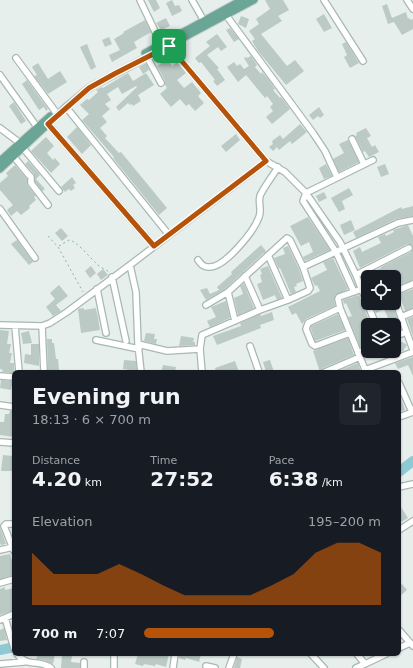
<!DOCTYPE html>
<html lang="en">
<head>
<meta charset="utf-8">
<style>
	:root { --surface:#171b24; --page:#20242c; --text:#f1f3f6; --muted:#9ea1a6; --accent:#b45309 }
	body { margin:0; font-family:"DejaVu Sans",sans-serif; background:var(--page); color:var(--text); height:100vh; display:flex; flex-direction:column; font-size:15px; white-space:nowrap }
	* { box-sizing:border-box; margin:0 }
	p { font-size:13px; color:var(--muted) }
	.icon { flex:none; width:22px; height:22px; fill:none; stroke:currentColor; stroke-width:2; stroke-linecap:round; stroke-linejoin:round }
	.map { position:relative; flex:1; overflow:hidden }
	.details { position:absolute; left:12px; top:370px; width:389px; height:286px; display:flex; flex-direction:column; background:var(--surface); border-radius:6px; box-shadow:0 1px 3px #0004 }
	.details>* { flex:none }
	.buttons { position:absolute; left:361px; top:270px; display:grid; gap:8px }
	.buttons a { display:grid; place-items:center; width:40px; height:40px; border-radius:6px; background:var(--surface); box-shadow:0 1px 3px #0004; font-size:20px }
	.pin { position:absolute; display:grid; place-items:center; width:34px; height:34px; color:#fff; margin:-17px; border-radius:8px; box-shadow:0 2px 6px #0006 }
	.round { display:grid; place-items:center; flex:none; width:42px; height:42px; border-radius:6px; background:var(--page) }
	.head { display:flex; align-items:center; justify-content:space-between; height:68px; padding:0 20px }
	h1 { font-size:22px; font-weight:600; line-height:30px }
	.metrics { display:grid; grid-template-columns:repeat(3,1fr); gap:6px; height:68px; padding:4px 20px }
	.metrics div { display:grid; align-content:center }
	.metrics b { font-size:20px; font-weight:600 }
	.metrics small { font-size:11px; font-weight:400 }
	.metrics p { font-size:11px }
	.chart { height:112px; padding:8px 20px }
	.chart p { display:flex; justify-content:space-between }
	.chart svg { width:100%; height:72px; margin-top:4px; fill:var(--accent); opacity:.7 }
	ul { padding:0 20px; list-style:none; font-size:13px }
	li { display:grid; grid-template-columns:64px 48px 1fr; align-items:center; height:30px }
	li i { height:10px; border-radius:5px; background:var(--accent) }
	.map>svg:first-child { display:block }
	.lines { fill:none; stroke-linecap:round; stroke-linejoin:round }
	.river { stroke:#8ec9d4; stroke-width:10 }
	.building { fill:#bbcac4 }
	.minor-casing { stroke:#a8b8b2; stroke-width:8 }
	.major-casing { stroke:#c2cac8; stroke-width:9 }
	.path { stroke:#86b3a5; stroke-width:1; stroke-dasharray:2 3; stroke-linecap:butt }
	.minor { stroke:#fff; stroke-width:5.5 }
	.major { stroke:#6aa596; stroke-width:7 }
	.route-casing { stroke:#fff; stroke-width:8 }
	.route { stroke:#b45309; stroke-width:5 }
</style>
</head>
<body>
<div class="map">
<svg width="413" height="668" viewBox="0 0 413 668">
	<rect width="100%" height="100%" fill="#e6efeb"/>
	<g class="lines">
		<path class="river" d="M399 472 413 461
			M0 650 14 647"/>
	</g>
	<path class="building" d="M148 0H156L160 8 154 12Z
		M172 0 175 6 179 5 182 11 172 16 166 3Z
		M265 0H283L289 10 278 16 282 21 261 34 287 66 295 60 304 71 286 85 258 51 252 41 255 39 249 31 259 24 256 19 270 9Z
		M387 4 392 18 406 12 408 19 409 18 411 20 413 19V29L402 35 394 22 388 24 382 6Z
		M324 14 332 28 324 32 316 19Z
		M241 16 249 19 246 28 238 24Z
		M166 18 170 26 161 30 156 23Z
		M145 20 151 32 134 42 137 48 112 62 109 55 120 50 114 39 124 33 123 32Z
		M230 28 239 39 234 42 226 30Z
		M217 34 227 47 221 51 218 47 207 55 219 68 217 69 225 80 217 86 213 81 215 80 201 62 199 63 195 58 210 46 206 42Z
		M109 37 112 44 105 47 102 40Z
		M346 42 359 63 350 68 344 57 347 55 342 44Z
		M87 44 96 67 91 70 80 47Z
		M251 56 257 65 255 67 261 74 262 72 268 79 275 89 273 90 280 98 281 97 290 109 272 124 266 117 273 111 270 107 273 104 267 96 265 98 246 75 238 82 227 67 234 62 237 66 240 64 244 69 249 66 244 58 246 57 247 58Z
		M168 59 172 66 177 62 186 73 177 80 184 88 192 82 201 93 198 96 204 103 195 111 189 104 186 106 180 99 171 107 160 94 167 88 165 85V81L157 66Z
		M38 63 48 79 60 71 67 82 48 94 34 76 37 75 32 67Z
		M146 63 149 70 143 74 139 67Z
		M128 73 133 81 146 73 154 85 138 95 141 101 133 106 132 104 130 105 128 103 119 111 116 107 137 87 136 86 122 94 118 87 107 94 111 100 105 104 110 109 102 116 107 122 100 128 107 136 105 138 119 153 121 152 167 208 159 215 113 158 114 157 82 120 89 114 80 105 87 99 89 100 98 92 96 90 102 87 103 88Z
		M27 80 48 109 46 111 44 107 39 110 22 84Z
		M14 102 26 121 21 124 9 106Z
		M319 107 324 115 320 118 318 116 313 120 309 115Z
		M300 124 307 132 292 144 290 141 279 150 277 147 273 151 269 147 273 144 272 141 280 135 283 139Z
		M77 127 91 145 82 154 67 137Z
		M366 128 371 136 367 138 372 147 375 145 379 152 369 157 365 151 363 152 355 136 357 135 356 133Z
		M236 134 240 140 226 152 221 146Z
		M46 137 54 146 47 153 53 160 55 158 60 164 51 173 31 151Z
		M348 140 359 162 339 172 333 159 344 153 339 144Z
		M28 161 40 175 36 179 45 189 42 191 35 182 34 174 25 164Z
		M326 164 332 176 324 179 319 168Z
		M385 164 389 174 381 177 377 167Z
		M15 165 27 179V185L36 196 34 197 36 200 29 206 30 208 21 215 17 211 11 216 7 210 13 205 0 190V183L8 176 6 173Z
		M72 177 76 183 73 185 75 188 71 191 69 189 65 192 61 187Z
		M349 188 353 195 342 201 345 209 339 212 331 198Z
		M324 192 327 198 319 202 316 196Z
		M413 206V216L396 219 356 238 353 232 401 207 402 209Z
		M308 217 330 250 305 261 303 257 313 252 309 242 301 246 290 226Z
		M351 220 355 230 344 235 340 225Z
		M408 225 413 236V247L411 244H407L360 268 353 251 360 247 362 252 381 243 378 237 385 234 386 236 394 232 393 230Z
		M61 228 68 236 62 241 55 233Z
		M17 240 33 262 29 265 11 244Z
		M261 245 266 251 225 289 206 300 200 290 207 288 210 294 219 290 217 287 232 274 231 272Z
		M288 246 299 269 303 281 296 284 297 286 294 287 296 292 291 294 280 268 279 269 274 258 285 254 283 248Z
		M413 249V280L397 286 394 277H361L381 268V267L411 252Z
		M333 258 348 289 336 295 334 299 335 306 306 319 302 324 296 313 292 315 288 307 320 291 317 285 315 286 311 278 327 270 323 262Z
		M91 266 96 273 90 278 85 271Z
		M268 266 282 298 277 300 275 295 263 300 257 284 262 282 260 275 262 274 260 269Z
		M103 269 108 275 101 280 97 274Z
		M244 284 254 308 238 315 234 298 243 294 240 286Z
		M59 285 68 296 56 305 61 311 53 316 46 307 55 299 50 293Z
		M413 289V308L405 311 399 294Z
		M359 295 371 325H368V344L360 347 348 317 352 316 346 303 344 304 343 300Z
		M226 301 230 318 210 327 207 321 216 317 211 307Z
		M372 303H392L401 329 394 332V325H391L384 309 376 313Z
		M95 305 98 317 100 330 81 333 78 309 84 308V310L96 308Z
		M272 312 274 320 260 325 261 328 217 345 213 336 241 326 240 323 260 314 261 316Z
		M338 314 345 330 315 341 311 329V326Z
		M413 317V336L407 319Z
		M0 330 9 331 7 344H11L9 353H12L10 363H14V373L2 372 3 370 0 369Z
		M29 331 32 343 23 344 21 333Z
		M146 333 155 334 154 339H157L156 344 144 341Z
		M181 336 194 338 193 342H195V345L179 346Z
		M348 338 354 355 323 368 320 372 313 351Z
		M47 339H52V343H54L56 359H58L59 370 48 371Z
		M399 340 407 345 403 351 396 354 394 352V344Z
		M31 344H39V366L24 363 25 354 31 355Z
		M413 357V376L408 365 398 369 395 363Z
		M124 360 136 361 137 371 123 369Z
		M270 360 274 372H266L263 362Z
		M235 361 239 372H216L215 368Z
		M358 363 361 372H336Z
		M163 365 176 367 175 372H161Z
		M1 380 13 381 11 390 0 388Z
		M399 393 405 410 399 412Z
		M10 411H14V437L0 435V422H4L5 414H9Z
		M3 455 13 456 12 471H1Z
		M399 504 408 518 401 522 399 519Z
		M0 527 6 544 1 545 0 543Z
		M10 554 14 568V575L0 579V556Z
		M402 584 407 590 399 597V586Z
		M5 587V590L14 588V610L0 615V589Z
		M4 628 7 640 0 641V630Z
		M38 654H55L53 664 44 660 36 659Z
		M138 654 146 656V654H169L166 667 156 664 155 666 144 664 143 666 135 664Z
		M179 654H201L199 662 186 658 185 660 179 658Z
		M62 655 72 656 71 662 80 663V668H61Z
		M237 657 242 659 240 668H234Z"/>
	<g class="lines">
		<defs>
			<path id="minor" d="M140 0 161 44
				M192 0 204 21
				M324 0 363 61
				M407 0 413 9
				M226 15 313 133 325 151 337 177
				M169 46 266 161 285 172 306 193 340 242 356 275 376 325
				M147 57 161 83
				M16 58 55 111
				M0 75 37 127
				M66 107 169 235
				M48 124 154 246
				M0 128 20 143
				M352 139 364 164
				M23 148 59 191
				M14 157 28 174 31 177V183L48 205
				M0 209 35 258
				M268 255 288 300
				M198 260C201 264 203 267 208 267 224 269 254 231 259 217 262 210 258 203 260 196 262 190 274 174 278 167
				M130 265 136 292 138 344 141 372
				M303 267 398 223 413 220
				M356 275 409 248
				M245 276 260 310
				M112 277 126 341
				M97 289 106 333
				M228 292 235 321
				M354 292 336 252 303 201 306 193 373 160
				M394 292 413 284
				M394 297 413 350
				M340 308 308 323 306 329 312 344 315 346 318 345 350 333
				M401 317 413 312
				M0 325 42 326 50 323 67 312 130 265 266 161
				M15 326 19 372
				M42 326 44 372
				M394 337 406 332
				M96 340 139 349
				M138 344 167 351 200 349 202 335 260 310 288 300 308 291 310 288 303 267 290 240 287 238 228 292 206 305
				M250 346 259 372
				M200 349 202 372
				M358 353 368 348
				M365 370 413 352
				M325 372 360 357
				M366 372 340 308 338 299 339 297 368 287
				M0 376 14 377
				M399 383 412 412
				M0 405 14 407
				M399 417 413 412
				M0 442 14 443
				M399 487 413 484
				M14 524H6L4 526 14 551
				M399 530 413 521
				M0 550 13 547V545
				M0 583 14 579
				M5 618 14 648
				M0 620 14 614
				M399 630 413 646
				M399 648 410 643
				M17 654C27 668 40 659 51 668
				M114 654V668
				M311 654 324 668
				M357 654 365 664 386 654
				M0 664 24 662
				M206 666 215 668
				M84 668V662
				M173 668 175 654
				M229 668 234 654
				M356 668 365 664"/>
			<path id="major" d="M145 53 242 0
				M0 161 50 116
				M0 169 66 107 89 88 254 0"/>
		</defs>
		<use href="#minor" class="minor-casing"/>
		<use href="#major" class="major-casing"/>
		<path class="path" d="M48 236 58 247 83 292
			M59 246 69 240C77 241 89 257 96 263 99 267 105 269 109 272"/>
		<use href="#minor" class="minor"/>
		<use href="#major" class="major"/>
	</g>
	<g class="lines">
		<defs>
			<path id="route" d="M169 46 266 161 154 246 48 124 89 88 116 73Z"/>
		</defs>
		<use href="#route" class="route-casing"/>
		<use href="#route" class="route"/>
	</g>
</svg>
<div class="buttons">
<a><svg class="icon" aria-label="locate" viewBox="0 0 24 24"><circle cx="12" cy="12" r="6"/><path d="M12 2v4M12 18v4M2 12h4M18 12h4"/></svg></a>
<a><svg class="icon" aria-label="layers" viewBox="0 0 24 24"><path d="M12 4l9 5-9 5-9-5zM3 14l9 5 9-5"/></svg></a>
</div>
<div class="pin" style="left:169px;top:46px;background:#1e9e55"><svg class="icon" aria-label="arrive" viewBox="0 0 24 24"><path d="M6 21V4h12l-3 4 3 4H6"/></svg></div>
<section class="details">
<div class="head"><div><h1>Evening run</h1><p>18:13 · 6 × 700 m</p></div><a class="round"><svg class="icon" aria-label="share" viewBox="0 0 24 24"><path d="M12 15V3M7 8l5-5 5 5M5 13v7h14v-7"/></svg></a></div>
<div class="metrics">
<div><p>Distance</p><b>4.20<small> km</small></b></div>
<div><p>Time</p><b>27:52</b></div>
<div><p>Pace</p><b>6:38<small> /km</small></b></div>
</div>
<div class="chart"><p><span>Elevation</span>195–200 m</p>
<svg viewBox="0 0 160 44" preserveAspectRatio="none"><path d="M0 44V12L10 25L20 25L30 25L40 19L50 25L60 32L70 38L80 38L90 38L100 38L110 32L120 25L130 12L140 6L150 6L160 12V44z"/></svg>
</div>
<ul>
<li><b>700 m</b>7:07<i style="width:55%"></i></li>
</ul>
</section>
</div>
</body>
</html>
